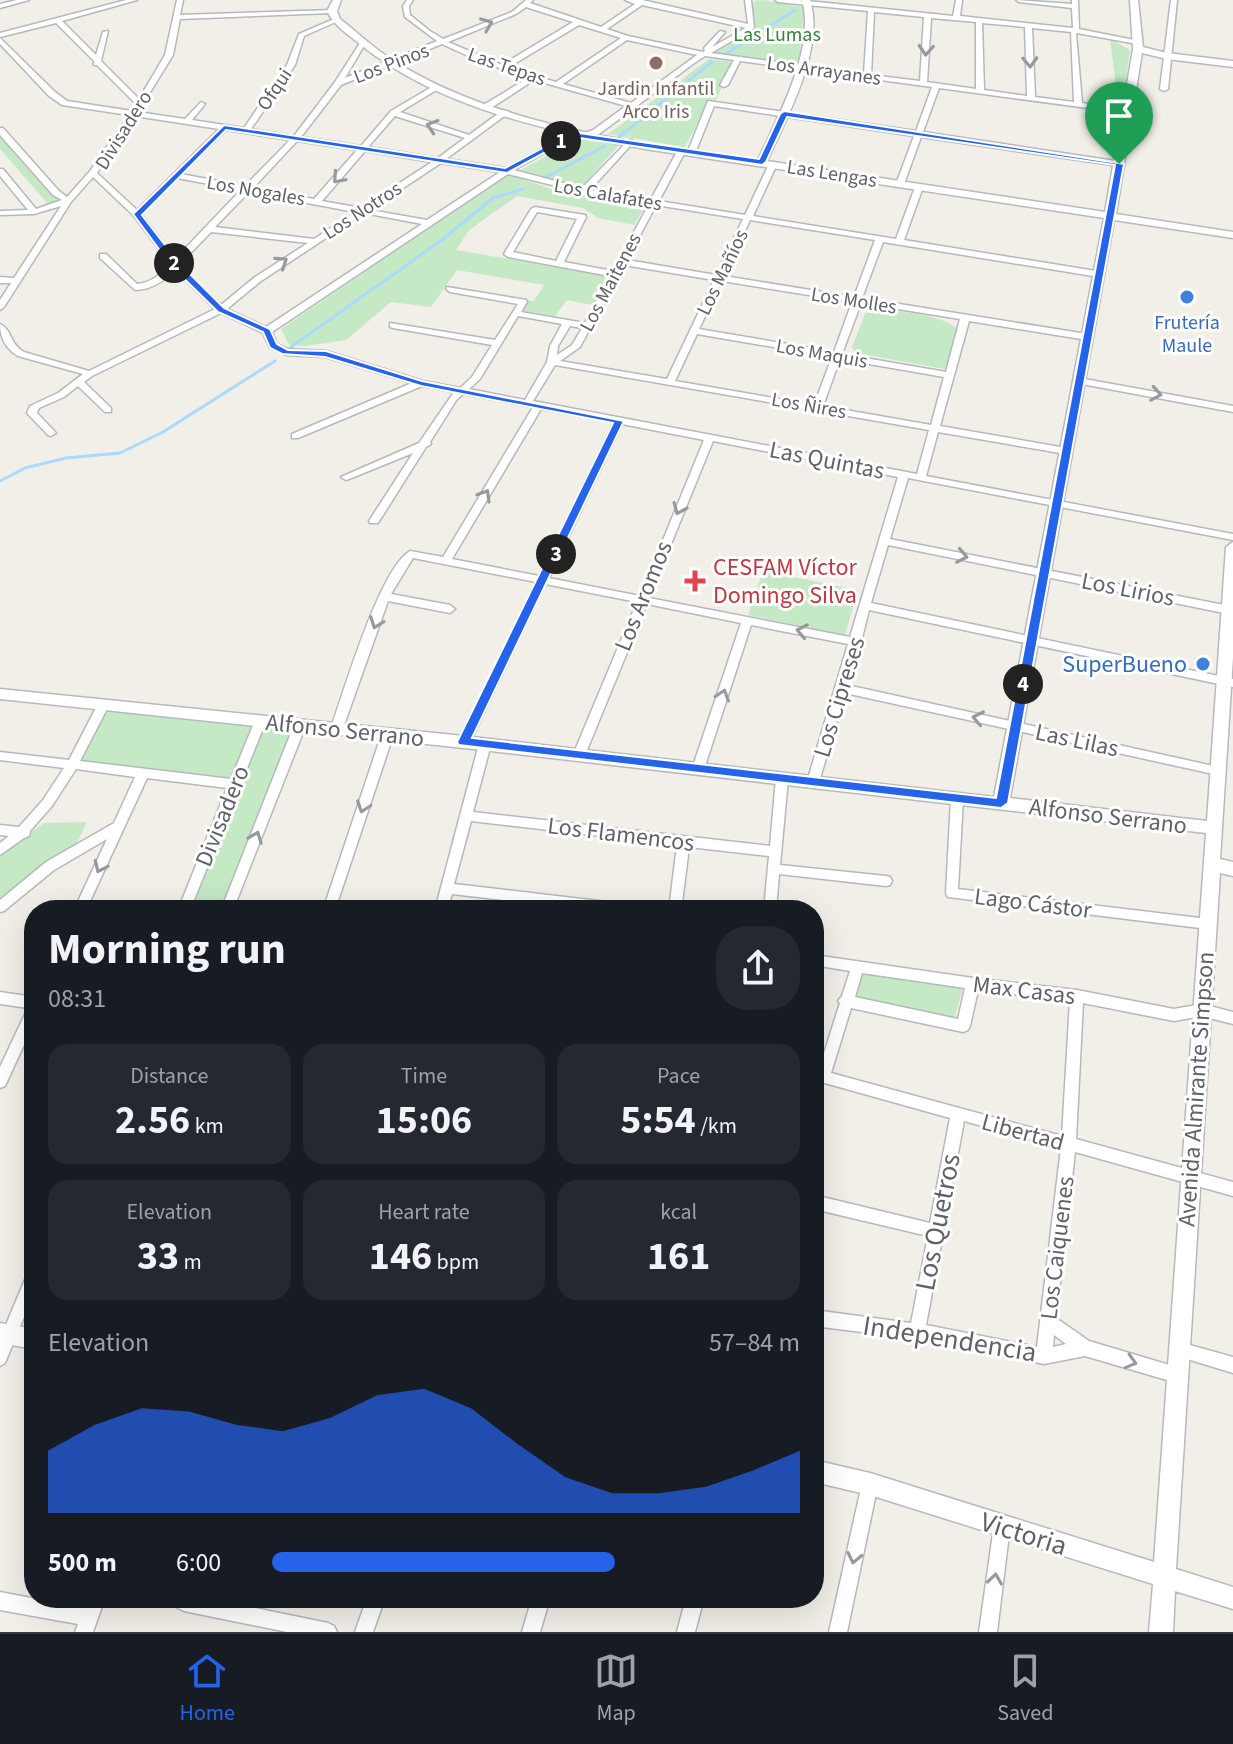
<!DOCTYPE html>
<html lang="en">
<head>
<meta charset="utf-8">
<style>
	:root { --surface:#171b24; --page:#242831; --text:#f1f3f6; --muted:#9ea1a6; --line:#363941; --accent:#2563eb }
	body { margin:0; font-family:"Source Sans 3",sans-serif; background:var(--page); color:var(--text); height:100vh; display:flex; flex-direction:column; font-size:30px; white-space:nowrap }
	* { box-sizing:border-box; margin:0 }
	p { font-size:26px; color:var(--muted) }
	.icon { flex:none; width:44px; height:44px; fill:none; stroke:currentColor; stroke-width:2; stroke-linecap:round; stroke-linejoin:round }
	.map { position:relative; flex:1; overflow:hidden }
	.details { position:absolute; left:24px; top:900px; width:800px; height:708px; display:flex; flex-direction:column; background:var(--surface); border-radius:32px; box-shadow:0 8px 32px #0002 }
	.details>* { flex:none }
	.pin { position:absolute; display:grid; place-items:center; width:68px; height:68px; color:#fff; margin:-82px -34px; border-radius:50% 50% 50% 0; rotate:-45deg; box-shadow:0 0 8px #0007 }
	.pin .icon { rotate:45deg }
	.km { position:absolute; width:40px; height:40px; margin:-20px; border-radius:50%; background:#222; color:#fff; font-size:22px; line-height:40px; text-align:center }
	.round { display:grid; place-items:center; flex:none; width:84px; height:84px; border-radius:32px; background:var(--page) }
	.summary { display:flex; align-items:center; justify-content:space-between; height:136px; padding:0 24px }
	h1 { font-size:44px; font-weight:700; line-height:60px }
	.stats { display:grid; grid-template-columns:repeat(3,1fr); gap:12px; height:136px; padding:8px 24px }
	.stats div { display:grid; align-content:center; border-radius:20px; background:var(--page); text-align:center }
	.stats b { font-size:40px; font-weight:700 }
	.stats small { font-size:22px; font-weight:400 }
	.stats p { font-size:22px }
	.chart { height:224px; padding:16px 24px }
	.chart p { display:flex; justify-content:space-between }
	.chart svg { width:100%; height:144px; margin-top:8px; fill:var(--accent); opacity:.7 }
	ul { padding:0 24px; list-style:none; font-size:26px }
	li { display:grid; grid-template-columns:128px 96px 1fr; align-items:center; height:60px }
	li i { height:20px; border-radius:10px; background:var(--accent) }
	.menu { display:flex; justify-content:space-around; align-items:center; height:112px; border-top:2px solid var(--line); background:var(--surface); font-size:22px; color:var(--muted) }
	.menu a { display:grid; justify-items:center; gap:4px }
	.menu .on { color:var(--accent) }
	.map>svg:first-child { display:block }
	.green { fill:#c5e8c5 }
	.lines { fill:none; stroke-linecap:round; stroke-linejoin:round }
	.stream { stroke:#aadaff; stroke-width:3 }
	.street-casing { stroke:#b5b8bc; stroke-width:3 }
	.secondary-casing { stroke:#b6babf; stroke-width:3 }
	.street { fill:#fff; fill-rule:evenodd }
	.secondary { fill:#fff; fill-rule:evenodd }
	.oneway { stroke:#979a9d }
	.route { fill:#2563eb; stroke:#fff; stroke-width:2; fill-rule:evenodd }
	.education-dot { fill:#8d6e63; stroke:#fff; stroke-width:3 }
	.shop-dot { fill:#3f7fe0; stroke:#fff; stroke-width:3 }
	.health-dot { fill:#e0444e; stroke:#fff; stroke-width:3 }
	.labels { text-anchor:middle; stroke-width:6; stroke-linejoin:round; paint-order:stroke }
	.far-park-label { font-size:20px; fill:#348238; stroke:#fff }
	.far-street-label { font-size:20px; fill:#5f6368; stroke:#fff }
	.far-education-label { font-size:20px; fill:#785e54; stroke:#fff }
	.far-shop-label { font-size:20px; fill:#366cbe; stroke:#fff }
	.street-label { font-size:24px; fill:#5f6368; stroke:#fff }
	.health-label { font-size:24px; fill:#be3a42; stroke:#fff; text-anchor:start }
	.shop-label { font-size:24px; fill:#366cbe; stroke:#fff; text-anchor:end }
	.near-street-label { font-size:28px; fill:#5f6368; stroke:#fff }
</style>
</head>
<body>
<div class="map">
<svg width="1233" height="1632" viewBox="0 0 1233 1632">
	<rect width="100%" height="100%" fill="#f1efe8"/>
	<path class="green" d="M764 0 804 7 799 64 713 54 745 34 755 24 751 7 755 1Z
		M1110 39 1130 50 1124 93H1117Z
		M709 59 734 62 716 100 710 99 685 147 608 134Z
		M0 127 64 200 48 204 0 149Z
		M578 138 619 145 581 187 521 170Z
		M508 174 554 190 646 205 634 225 598 218 583 208 517 196 469 230 456 250 609 276 593 305 567 300 555 316 519 310 525 300 534 301 544 285 457 270 431 307 391 302 346 340 304 346 289 345 281 329Z
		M875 309C895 310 946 315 958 330L950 367 945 369 856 353 852 347 865 314Z
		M763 571 858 590 845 635 748 615Z
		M107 711 252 724 230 779 81 761Z
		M265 726 292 728 222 910H189Z
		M87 822 76 845 0 903V853L44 823Z
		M863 972 963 988 954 1019 853 997Z"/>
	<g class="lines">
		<path class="stream" d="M724 55 795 10
			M619 137 712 62
			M544 178 605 146
			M291 347 442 240 493 198 523 189
			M0 481 25 468 66 458 120 453 163 432 275 361"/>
		<defs>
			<path id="street" d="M17 0H29L0 8V4Z
				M126 0H137L62 21 96 55 103 32 108 31 101 61 139 99 165 55 177 0H183L180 15 334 10 335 11 332 13 180 19 173 55 138 112 185 119 201 102 205 104 192 120 244 128 287 65 299 34 334 19H338V21L304 36 295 65 251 129 294 136 335 82 360 43 365 44 345 78 437 41 405 17 403 6 407 0H413L409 6 410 15 430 31 443 39 512 12 526 0H533L530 3 601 27 635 4 625 0H642L748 24 745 0H751L754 28 711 53 864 74 868 11 778 2 775 0H798L953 16 956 0H962L960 16 1073 28 1072 8 1019 2 1016 0 1072 4V0H1078L1079 29 1139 41V43L1137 44 1077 33 1076 34 1082 103 1129 110 1133 112 1132 114 939 88 923 132 1122 162V166H1119L921 137 904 184 900 186 896 184 914 136 714 106 696 151 689 153 688 151 708 101 916 131 932 87 740 61 728 85 724 87 720 85 734 60 705 56 693 64 599 134 585 138 581 136 582 134 593 130 626 106 534 80 491 108H485V104L528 78 479 61 442 44 341 85 301 137 361 146 391 111 435 85 439 87 438 89 400 112 469 135 503 110 510 112 446 159 506 168 572 132 576 134 575 136 514 170 582 188 629 140H632V144L590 190 651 199 678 150 682 148 686 150 659 201 745 215 769 164 773 162 777 164 753 216 896 239 915 187 919 185 923 187 904 240 1102 272 1103 274 1099 277 883 242 862 298 1087 334 1091 337 1087 340 969 321 940 426 1066 448 1071 451 1066 454 938 432 926 476 1233 534V540L908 478 890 539 1229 606 1233 607V613L1229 614 888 545 871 603 1233 679V687L869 610 861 642 847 685 1218 767 1224 771 1222 774 1218 775 845 693 819 782 813 787 807 782 848 644 751 625 704 769 698 773 692 769 741 623 647 604 585 755 579 759 573 755 637 602 545 584 470 742 464 746 458 742 536 582 413 558 391 594 450 605 455 609 450 613 388 601 343 728 337 732 333 731 331 728C344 691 380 568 410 551L443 557 533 407 463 394 457 399 430 442 431 444 426 447 378 523H370L369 521 413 453 349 479 346 480 341 477 419 443 454 392 422 386 298 438H292V434L412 383 325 357 286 355 270 348 263 333 221 313 92 376 84 382 111 408V412H105L78 386 64 397 39 408 37 413 56 433 51 436 48 435 27 413 30 406 58 393 83 374 18 356C6 349 0 338 0 324 13 331 9 343 24 352L89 371 215 309 175 270C164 281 151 290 135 290L100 258V254H106L137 284C151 283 161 274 170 264L134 216 93 177 71 202 4 307 0 310V300L11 283H0V277L14 278 61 206 34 214 0 215V211L28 210 0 176V169H3L36 209 62 200 53 195 0 135V128H3L59 191 67 197 90 171 129 115 62 105 49 96 0 44V38L55 92 67 101 132 111 136 104 97 65H94V61L56 23 0 37V33ZM642 5 746 28 712 47 725 32 720 31 704 48 705 51 703 52 628 36 607 29ZM526 7 573 22 502 65 448 42 516 14ZM874 12 924 17 920 81 871 75ZM931 18 976 22V89L927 82ZM982 23 1025 27 1027 96 984 90ZM579 25 621 38 556 82 539 77V74L533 75 509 67ZM1032 28 1071 32 1074 102 1035 97ZM627 40 697 55 631 103 563 84ZM135 116 219 129 137 210 97 173ZM395 116 465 138 438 158 368 147ZM226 130 290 140 245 186 181 174ZM297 141 357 150 314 199 253 188ZM365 151 432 162 361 208 322 201ZM441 163 500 172 427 220 370 210ZM508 174 584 193 649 204 613 271 564 262 586 217 585 215 535 207 531 209 504 254 508 257 610 276 585 323 521 312 527 302 526 300 447 287 446 289 450 292 518 304 495 340 390 323V327L393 328 492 345 472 377 460 388 423 381 326 351 288 349 277 344 272 332ZM177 178 241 190 175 259 141 214ZM249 192 355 212 314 239 215 227ZM656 205 743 219 716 275 627 260ZM537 212 577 219 556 261 513 252ZM364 213 422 224 266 327 227 309 261 281ZM750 220 875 240 854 297 724 276ZM211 232 308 243 255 277 221 305 179 265ZM624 265 714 280 667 379 560 361 580 347ZM722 281 852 302 834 352 699 329ZM861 303 960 319 946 372 842 354ZM518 316 562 324 550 346 547 362 525 400 469 389 480 379ZM570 326 582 328 572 345 557 355 558 346ZM697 334 832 357 814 405 675 381ZM840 359 944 377 931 425 823 406ZM555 365 929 430 917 474 533 401ZM541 409 614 422 539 576 452 559ZM622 424 704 440 640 596 549 578ZM713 441 898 477 850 637 649 598Z
				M1171 0H1177L1168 89 1164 91 1160 89Z
				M1079 378 1233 406V412L1076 383 1074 381Z
				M103 701 109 705 80 761 231 779 256 718 260 717 266 721 190 910H178L227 788 147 778 86 910H74L107 839 54 870 4 911 0 912V900L46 862 114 823 135 777 76 769 52 806 30 831 29 836 24 838 0 855V843L9 836 0 835V825L19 827 43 800 64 768 0 760V752L69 760 99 702Z
				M300 721 306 725 233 910H221L294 725Z
				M388 729 394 733 335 910H323L382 733Z
				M485 740 491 744 473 812 770 846 776 779 782 774 788 779 780 865 886 876 890 877 892 881 890 885 886 886 779 874 776 910H764L769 856 689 847 682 903 678 910H665L670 902 677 845 471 821 454 884 633 905 637 906 639 910H589L452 894 447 910H435L479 744Z
				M957 794 961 796 963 799 958 889 1208 919 1212 920 1214 924 1212 928 1208 929 948 897 946 893 951 799 953 796Z
				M814 955 973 978 1077 990 1174 1009 1202 1004 1233 1012V1024L1202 1016 1174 1021 1083 1003 1076 1139 1233 1182V1196L1075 1152 1056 1318 1089 1341 1183 1369 1185 1375 1183 1381 1177 1383 1085 1356 1044 1364 917 1339 814 1326V1310L911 1323 928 1236 814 1209V1195L930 1223 950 1118 814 1080V1068L819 1069 840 1003 838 1001 842 996 850 971 814 965ZM862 973 965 988 958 1019 855 997ZM978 990 1070 1001 1062 1136 831 1073 851 1008 963 1032 968 1030 970 1026ZM964 1121 1061 1148 1037 1347 926 1325ZM1054 1335 1066 1344 1053 1347Z
				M0 992 34 997V1023L5 1086 0 1088V1067L28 1008 0 1004Z
				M34 1268V1293L5 1363 0 1366V1339L29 1270Z
				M1179 1342 1233 1357V1373L1174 1355 1171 1350 1174 1345Z
				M870 1476 876 1478 878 1484 847 1632H829L862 1484 864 1478Z
				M1002 1518 1008 1520 1010 1526 997 1632H979L994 1526 996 1520Z
				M0 1592 84 1608 87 1598H105L93 1632H75L78 1624 0 1610Z
				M177 1598H206L328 1623 334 1626 337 1632H287L184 1611 178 1608 175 1602Z
				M367 1598H385L373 1632H355Z
				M532 1598H550L540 1632H522Z
				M686 1598H704L695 1632H677Z"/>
			<path id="secondary" d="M333 0H341L337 11 340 19C356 31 371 46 388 57 490 125 639 144 758 160 778 116 816 49 802 0H810C825 49 787 117 767 161L1105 212 1133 49 1130 0H1138L1143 47 1167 53 1233 61V67L1167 59 1142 53 1116 214 1233 232V238L1114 220 1010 798 1207 821 1226 547 1233 542V657L1220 859 1233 862V876L1220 873 1176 1569 1233 1587V1609L1175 1591 1173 1632H1149L1153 1584 870 1495 814 1482V1460L870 1473 1154 1562 1206 833 464 748 0 699V689L464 736 994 797 1104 218 645 149C547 130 441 109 361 45 349 35 334 26 327 11Z
				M0 1323 34 1329V1349L0 1343Z"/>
		</defs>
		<use href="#street" class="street-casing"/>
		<use href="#secondary" class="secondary-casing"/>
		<use href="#street" class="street"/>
		<use href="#secondary" class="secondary"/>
	</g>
	<defs><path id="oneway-chevron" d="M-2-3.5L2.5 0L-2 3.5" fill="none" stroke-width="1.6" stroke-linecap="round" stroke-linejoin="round" transform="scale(2)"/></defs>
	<g class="oneway">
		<use href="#oneway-chevron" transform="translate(487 24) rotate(-22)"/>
		<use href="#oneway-chevron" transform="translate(926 50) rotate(94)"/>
		<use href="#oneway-chevron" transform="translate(1030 62) rotate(88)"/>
		<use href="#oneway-chevron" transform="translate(432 126) rotate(-162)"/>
		<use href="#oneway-chevron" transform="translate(338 178) rotate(132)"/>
		<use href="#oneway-chevron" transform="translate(282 262) rotate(-34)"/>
		<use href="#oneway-chevron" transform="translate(1156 394) rotate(10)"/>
		<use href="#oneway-chevron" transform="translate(485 495) rotate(-59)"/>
		<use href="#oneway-chevron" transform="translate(679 509) rotate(113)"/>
		<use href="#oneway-chevron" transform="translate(962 556) rotate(11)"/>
		<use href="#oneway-chevron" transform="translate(376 623) rotate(110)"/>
		<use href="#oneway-chevron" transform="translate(802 631) rotate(-169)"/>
		<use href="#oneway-chevron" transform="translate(723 695) rotate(-72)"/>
		<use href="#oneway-chevron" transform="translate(978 718) rotate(-168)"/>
		<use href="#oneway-chevron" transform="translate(363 807) rotate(109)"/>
		<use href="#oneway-chevron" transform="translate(256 837) rotate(-69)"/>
		<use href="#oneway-chevron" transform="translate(100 867) rotate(115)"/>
		<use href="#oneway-chevron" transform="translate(1131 1362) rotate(16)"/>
		<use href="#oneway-chevron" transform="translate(854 1558) rotate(102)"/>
		<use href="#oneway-chevron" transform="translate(995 1579) rotate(-82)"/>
	</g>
	<path class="route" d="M784 111 1124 164 1008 803 1001 808 459 745 457 742 613 423 421 386 325 357 282 354 270 348 263 332 218 312 172 267 133 214 224 125 505 168 572 132 759 159 780 114ZM787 117 1115 165 996 798 472 738 624 421 422 381 326 351 288 350 277 344 270 329 224 308 179 263 142 215 226 130 507 173 573 137 762 165 766 162Z"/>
	<circle class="education-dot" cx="656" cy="63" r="8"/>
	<g class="shop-dot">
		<circle cx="1187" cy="297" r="8"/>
		<circle cx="1203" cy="664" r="8"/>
	</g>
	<path class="health-dot" d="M691 569h8v8h8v8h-8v8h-8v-8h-8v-8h8z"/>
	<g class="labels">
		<g class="far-park-label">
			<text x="777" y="41">Las Lumas</text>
		</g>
		<g class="far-street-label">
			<text transform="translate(391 63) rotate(-21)" y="7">Los Pinos</text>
			<text transform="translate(507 66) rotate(19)" y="7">Las Tepas</text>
			<text transform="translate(824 70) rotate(8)" y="7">Los Arrayanes</text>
			<text transform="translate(274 89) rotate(-56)" y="7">Ofqui</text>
			<text transform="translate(123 130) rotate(-58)" y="7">Divisadero</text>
			<text transform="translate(832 173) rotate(9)" y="7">Las Lengas</text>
			<text transform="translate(256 190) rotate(10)" y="7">Los Nogales</text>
			<text transform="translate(608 194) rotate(10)" y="7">Los Calafates</text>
			<text transform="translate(362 210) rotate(-33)" y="7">Los Notros</text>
			<text transform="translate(722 272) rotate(-64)" y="7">Los Mañíos</text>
			<text transform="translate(610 282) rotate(-62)" y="7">Los Maitenes</text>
			<text transform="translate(854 300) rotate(9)" y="7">Los Molles</text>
			<text transform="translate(822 353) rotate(10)" y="7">Los Maquis</text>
			<text transform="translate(809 405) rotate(10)" y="7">Los Ñires</text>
		</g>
		<g class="far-education-label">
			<text x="656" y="95">Jardin Infantil<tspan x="656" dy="23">Arco Iris</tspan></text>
		</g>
		<g class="far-shop-label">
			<text x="1187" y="329">Frutería<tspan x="1187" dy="23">Maule</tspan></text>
		</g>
		<g class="street-label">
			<text transform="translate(827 460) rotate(11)" y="8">Las Quintas</text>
			<text transform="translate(1128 589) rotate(11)" y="8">Los Lirios</text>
			<text transform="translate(643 596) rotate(-68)" y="8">Los Aromos</text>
			<text transform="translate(839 697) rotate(-73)" y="8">Los Cipreses</text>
			<text transform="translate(345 730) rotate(6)" y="8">Alfonso Serrano</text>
			<text transform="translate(1077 740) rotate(12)" y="8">Las Lilas</text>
			<text transform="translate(222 816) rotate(-68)" y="8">Divisadero</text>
			<text transform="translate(1108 816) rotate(7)" y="8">Alfonso Serrano</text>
			<text transform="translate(621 834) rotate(7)" y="8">Los Flamencos</text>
			<text transform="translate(1033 903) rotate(7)" y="8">Lago Cástor</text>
			<text transform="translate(1024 990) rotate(7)" y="8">Max Casas</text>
			<text transform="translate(1196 1089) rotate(-86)" y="8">Avenida Almirante Simpson</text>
			<text transform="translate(1023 1132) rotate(15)" y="8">Libertad</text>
			<text transform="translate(1057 1248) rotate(-83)" y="8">Los Caiquenes</text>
		</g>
		<g class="health-label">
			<text x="713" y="575">CESFAM Víctor<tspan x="713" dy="28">Domingo Silva</tspan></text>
		</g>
		<g class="shop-label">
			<text x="1187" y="672">SuperBueno</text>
		</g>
		<g class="near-street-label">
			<text transform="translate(937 1222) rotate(-79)" y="10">Los Quetros</text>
			<text transform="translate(950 1338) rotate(9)" y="10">Independencia</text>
			<text transform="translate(1024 1533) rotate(17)" y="10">Victoria</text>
		</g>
	</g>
</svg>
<div class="pin" style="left:1119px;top:164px;background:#1e9e55"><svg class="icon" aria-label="arrive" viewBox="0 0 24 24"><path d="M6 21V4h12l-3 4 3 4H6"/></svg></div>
<b class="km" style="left:561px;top:141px">1</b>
<b class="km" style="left:174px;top:263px">2</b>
<b class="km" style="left:556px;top:554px">3</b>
<b class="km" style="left:1023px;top:684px">4</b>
<section class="details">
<div class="summary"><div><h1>Morning run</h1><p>08:31</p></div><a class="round"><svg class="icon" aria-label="share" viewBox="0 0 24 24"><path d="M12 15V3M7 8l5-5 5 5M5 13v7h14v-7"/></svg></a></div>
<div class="stats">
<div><p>Distance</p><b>2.56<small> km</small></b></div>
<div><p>Time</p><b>15:06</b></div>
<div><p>Pace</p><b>5:54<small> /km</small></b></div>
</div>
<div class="stats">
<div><p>Elevation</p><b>33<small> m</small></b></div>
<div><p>Heart rate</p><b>146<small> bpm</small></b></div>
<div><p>kcal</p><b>161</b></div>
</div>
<div class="chart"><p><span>Elevation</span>57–84 m</p>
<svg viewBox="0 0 160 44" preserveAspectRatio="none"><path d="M0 44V25L10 17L20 12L30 13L40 17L50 19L60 15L70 8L80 6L90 12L100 23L110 33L120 38L130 38L140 36L150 31L160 25V44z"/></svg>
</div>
<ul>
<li><b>500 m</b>6:00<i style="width:65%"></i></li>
</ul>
</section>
</div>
<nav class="menu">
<a class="on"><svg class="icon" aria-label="home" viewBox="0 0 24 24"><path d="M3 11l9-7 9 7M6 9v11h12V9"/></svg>Home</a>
<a><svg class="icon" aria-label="map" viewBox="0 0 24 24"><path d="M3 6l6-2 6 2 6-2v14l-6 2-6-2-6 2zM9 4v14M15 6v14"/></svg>Map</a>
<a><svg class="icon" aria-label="saved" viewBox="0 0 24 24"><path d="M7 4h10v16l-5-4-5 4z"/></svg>Saved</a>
</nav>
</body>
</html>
